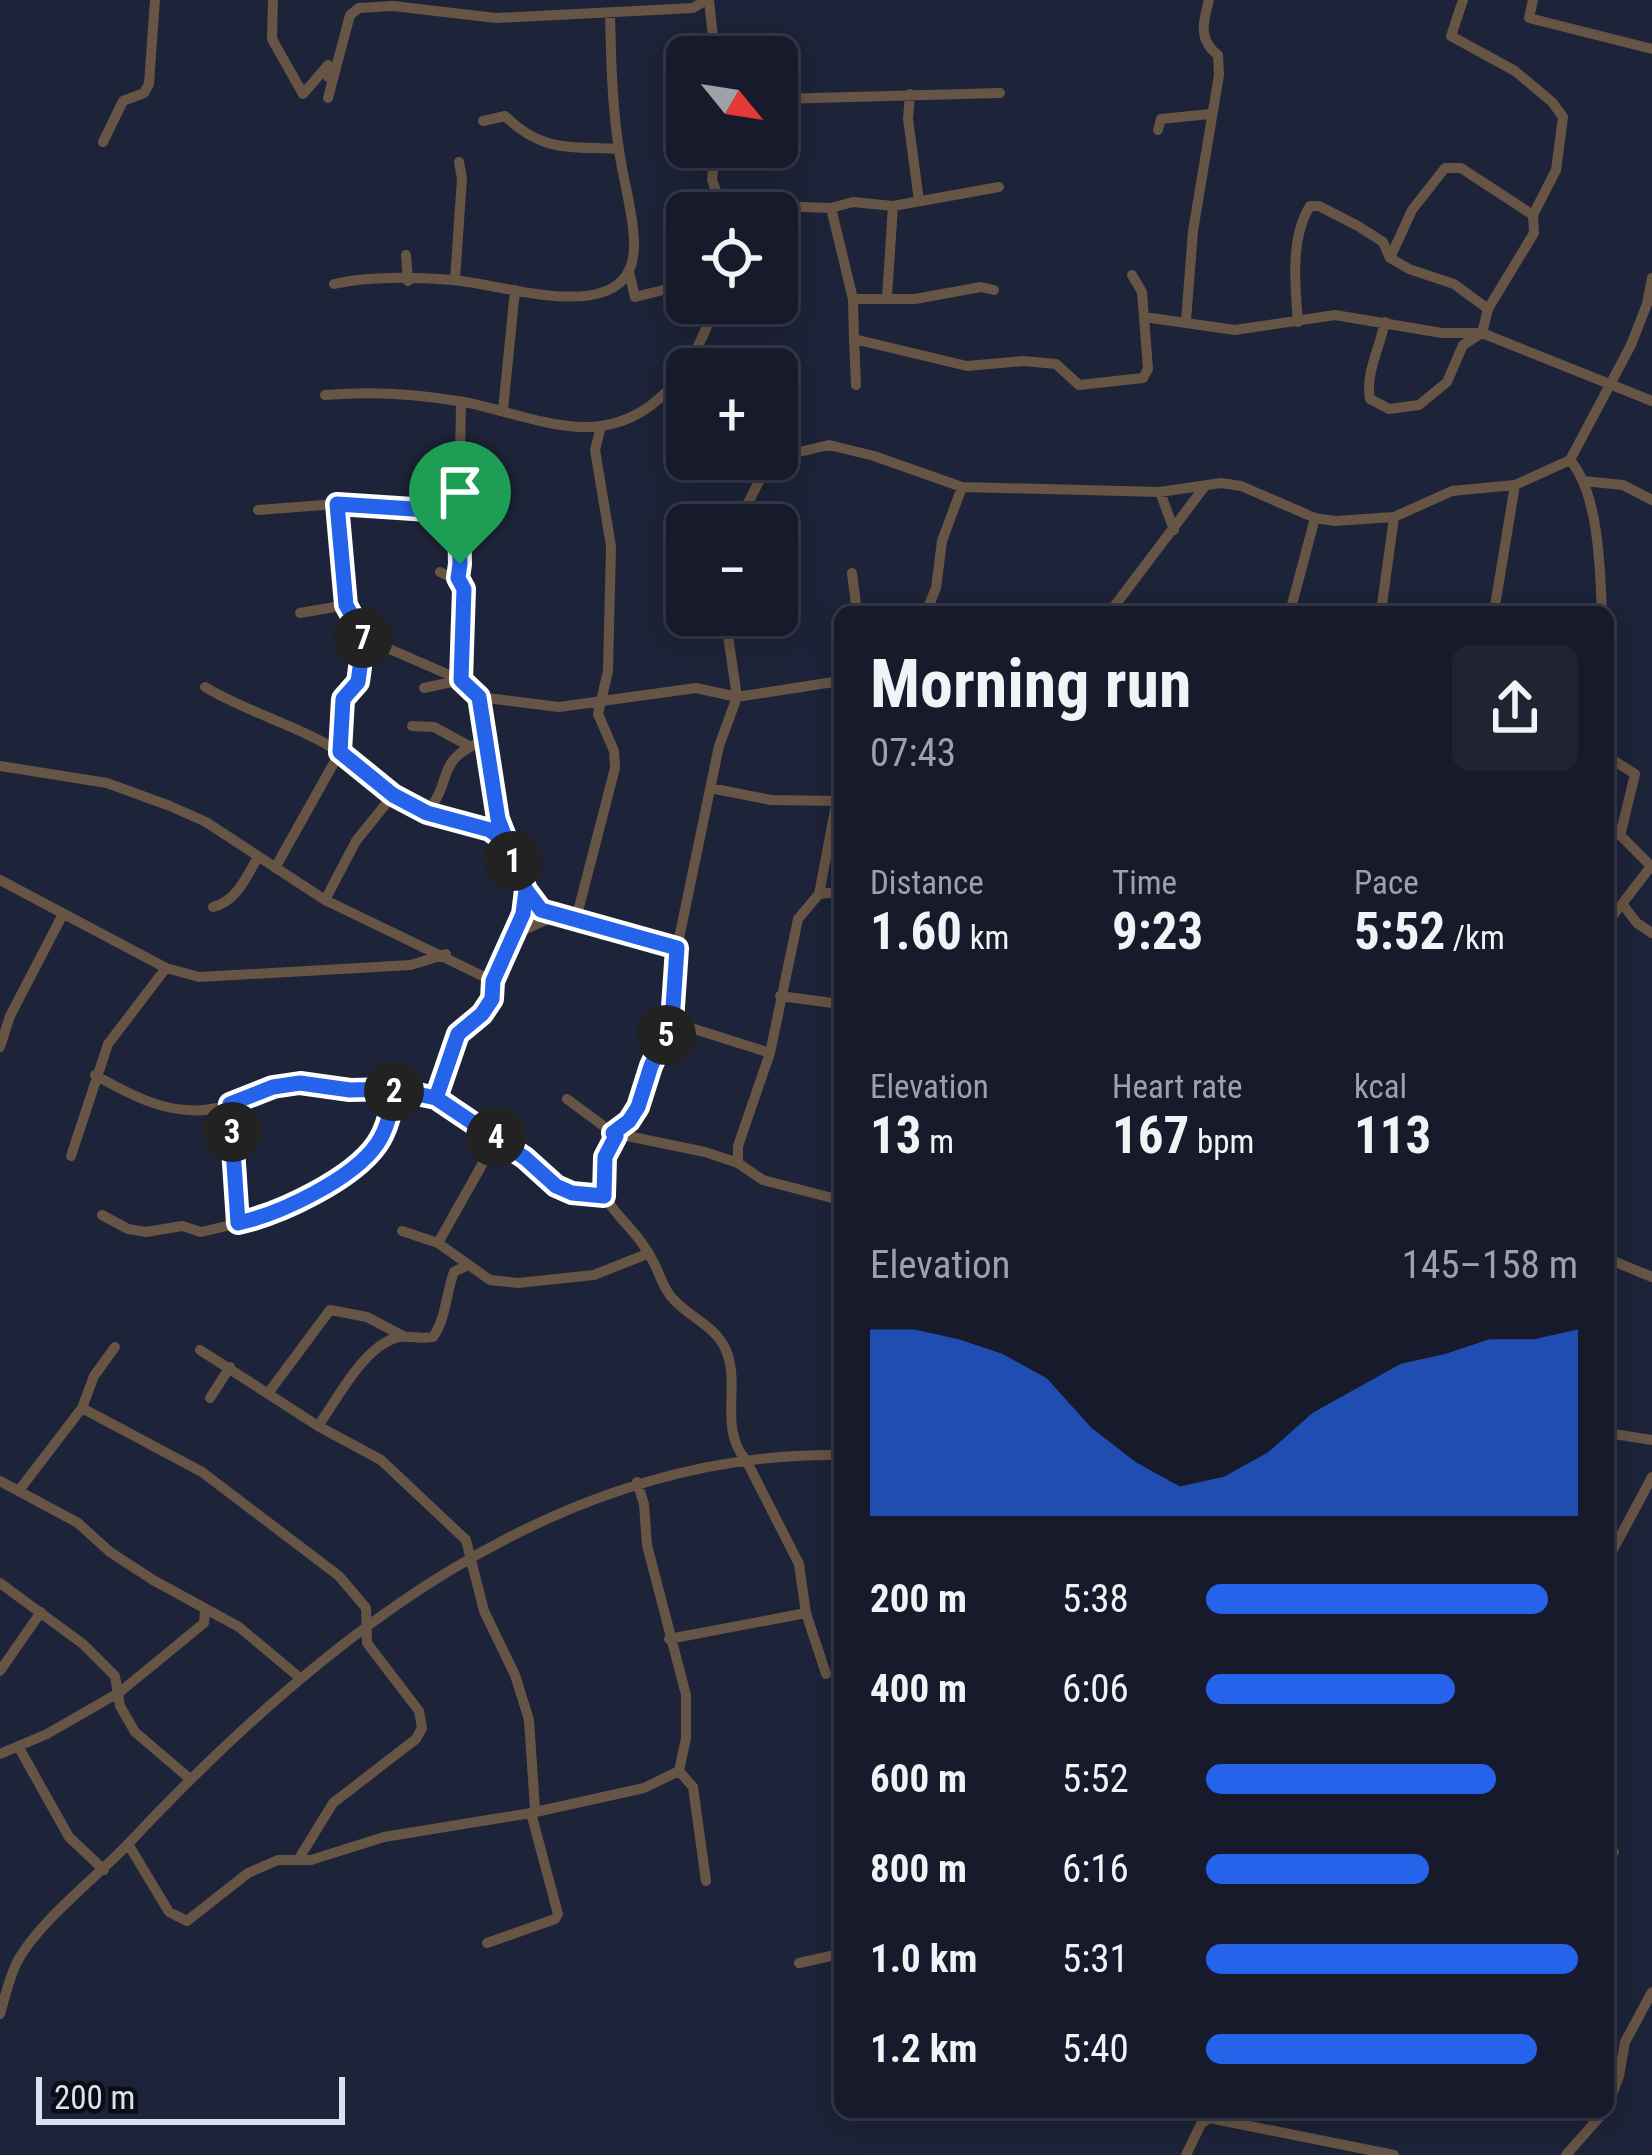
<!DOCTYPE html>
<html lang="en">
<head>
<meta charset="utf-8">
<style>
	:root { --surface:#161a2a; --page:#1f2332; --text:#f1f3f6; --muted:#9ea1a8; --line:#353847; --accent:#2563eb }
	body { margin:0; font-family:"Roboto Condensed",sans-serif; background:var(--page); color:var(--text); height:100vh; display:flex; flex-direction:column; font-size:45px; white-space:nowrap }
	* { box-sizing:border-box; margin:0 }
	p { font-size:39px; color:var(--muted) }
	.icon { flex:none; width:66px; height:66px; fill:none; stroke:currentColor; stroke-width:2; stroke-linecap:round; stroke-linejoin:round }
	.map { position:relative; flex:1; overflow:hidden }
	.side { position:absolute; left:834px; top:606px; width:780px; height:1512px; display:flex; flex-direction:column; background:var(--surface); border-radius:18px; box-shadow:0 6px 30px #0003,0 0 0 3px var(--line) }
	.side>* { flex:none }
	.needle { width:78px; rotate:120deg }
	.fabs { position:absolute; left:666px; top:36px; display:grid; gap:24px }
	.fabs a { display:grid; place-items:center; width:132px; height:132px; border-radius:18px; background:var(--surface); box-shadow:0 6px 30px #0003,0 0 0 3px var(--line); font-size:60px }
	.scale { position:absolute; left:36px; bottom:30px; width:309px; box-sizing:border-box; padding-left:12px; border:6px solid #dce1ef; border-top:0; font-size:33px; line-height:42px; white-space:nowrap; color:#dce1ef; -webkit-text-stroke:9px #0a0d16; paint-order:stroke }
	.pin { position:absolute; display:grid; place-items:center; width:102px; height:102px; color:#fff; margin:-123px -51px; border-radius:50% 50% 50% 0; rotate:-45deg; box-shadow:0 0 12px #0007 }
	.pin .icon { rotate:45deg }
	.km { position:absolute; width:60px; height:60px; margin:-30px; border-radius:50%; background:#222; color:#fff; font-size:33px; line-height:60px; text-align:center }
	.round { display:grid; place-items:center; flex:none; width:126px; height:126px; border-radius:18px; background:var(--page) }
	.overview { display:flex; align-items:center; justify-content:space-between; height:204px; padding:0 36px }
	h1 { font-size:66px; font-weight:700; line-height:90px }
	.metrics { display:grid; grid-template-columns:repeat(3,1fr); gap:18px; height:204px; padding:12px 36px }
	.metrics div { display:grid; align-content:center }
	.metrics b { font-size:51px; font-weight:700 }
	.metrics small { font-size:33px; font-weight:400 }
	.metrics p { font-size:33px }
	.chart { height:336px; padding:24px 36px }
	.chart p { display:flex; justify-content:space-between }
	.chart svg { width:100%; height:216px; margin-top:12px; fill:var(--accent); opacity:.7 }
	ul { padding:0 36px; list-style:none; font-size:39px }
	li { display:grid; grid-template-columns:192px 144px 1fr; align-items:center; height:90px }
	li i { height:30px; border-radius:15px; background:var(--accent) }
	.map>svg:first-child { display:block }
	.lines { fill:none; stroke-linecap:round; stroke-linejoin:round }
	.street { stroke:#665444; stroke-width:10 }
	.route-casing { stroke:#fff; stroke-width:24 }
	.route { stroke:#2563eb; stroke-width:15 }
</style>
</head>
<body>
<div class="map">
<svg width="1652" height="2155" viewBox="0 0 1652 2155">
	<rect width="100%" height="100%" fill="#1d2338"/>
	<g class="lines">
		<path class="street" d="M273 0 272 39 303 94 328 65V77
			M709 0 715 57
			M1533 0 1529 18 1652 49
			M910 94 908 119 919 201
			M328 98 350 15 359 8 393 6 496 18 693 8 706 0
			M777 99 1000 93
			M483 121 505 116C543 153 569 146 619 149
			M1158 130 1161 119 1210 114
			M103 142 123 101 144 93 149 84 155 0
			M715 147 712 180 724 213
			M831 208 853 299 854 339
			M746 213 770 206 831 208 853 202 893 206 999 187
			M406 255 408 281
			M1390 258 1412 210 1445 168H1461L1533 215
			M629 272 635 297 687 284
			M1132 275 1142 292 1144 317
			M455 280 462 178 459 162
			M334 284C369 276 415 277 452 280 503 283 638 334 634 241 633 211 623 180 619 150 612 105 611 59 610 13
			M887 297 893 206
			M853 299H915L981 287 994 290
			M1186 321 1193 231 1219 75 1218 55C1198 40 1203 22 1209 0
			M1298 322C1295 286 1290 238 1310 206H1319L1358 226 1383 242 1390 258 1409 269 1454 284 1488 309
			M1385 322C1380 347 1365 374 1370 399L1389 409 1419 405 1447 382 1463 345 1482 333 1488 309 1534 233 1533 215 1556 170 1563 117 1552 102 1515 71 1451 36 1463 0
			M856 385 854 339 967 366 1023 361 1056 364 1079 385 1143 378 1148 369 1144 317 1235 330 1335 315 1442 333H1482L1652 401
			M325 395C370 391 419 394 464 402 507 410 557 432 601 426 664 417 698 358 715 303
			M503 410 515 290
			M1570 460C1599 494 1600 569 1602 612
			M1583 481 1623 485 1652 500
			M1160 492 1174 530
			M337 504 346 605 364 638 461 680 463 583 440 572
			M258 510 337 504 459 512
			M737 525 763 473 795 453 829 445 874 456 962 487 1160 492 1221 483 1241 486 1315 518 1335 521 1394 517 1452 491 1515 485 1570 460 1631 345 1647 304 1652 278
			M852 573 857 612
			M458 578 461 402
			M926 612 936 588 942 541 962 487
			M1110 612 1205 486
			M1290 612 1315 518
			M1381 612 1394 517
			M1494 612 1515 485
			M300 613 346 605
			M725 615 737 697 719 746 677 948 672 1022 638 1107 629 1121 613 1133 616 1135C579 1208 628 1209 654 1263 661 1277 664 1291 676 1302 691 1317 713 1326 724 1346 743 1382 717 1427 746 1460L799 1564 806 1613 826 1674
			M205 687C248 713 298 725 341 753 370 772 393 801 426 813 452 822 483 824 504 841
			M424 688 461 680C498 716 488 776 500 824 507 855 522 885 541 910
			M479 697 559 707 696 688 737 697 840 681
			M412 726 434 727 469 746
			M1608 757 1635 774 1621 832
			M0 766 107 783 170 806 206 822 325 900 493 981
			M710 788 771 800 840 801
			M427 813C455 778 433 759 488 739
			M1608 823 1651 866
			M275 868 340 752 343 699 358 682 364 638
			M0 880 166 968 199 977 411 965 446 954
			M819 894 837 800
			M325 900 356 841 393 795
			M1623 905 1637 923 1652 933
			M213 907C237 901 246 877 258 857
			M538 911 677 948
			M576 919 615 768 614 751 598 714 608 671 611 546 595 450 601 426
			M1608 922 1652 865
			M515 934 557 915
			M780 996 840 1004
			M672 1022 770 1053
			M0 1047 10 1016 63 914
			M95 1075C132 1096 173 1118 217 1108 238 1104 256 1091 277 1086 303 1081 325 1089 350 1090 378 1092 405 1088 432 1097 458 1105 504 1139 525 1157 551 1180 567 1197 604 1196
			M436 1098 458 1034 482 1014 492 999 493 981 523 914 526 890
			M567 1099 613 1133 705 1152 738 1163 763 1180 840 1200
			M230 1104 238 1223
			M71 1156 108 1044 166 968
			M738 1163V1146L770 1053 798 919 819 894 840 892
			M102 1215 128 1229 146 1232 182 1226 201 1232 256 1219 320 1191 375 1149 392 1109 394 1089
			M402 1231 438 1243 490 1280 518 1283 594 1275 647 1254
			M438 1243 497 1138
			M1608 1259 1652 1277
			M466 1266 454 1272C446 1293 446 1319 433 1337 420 1340 408 1334 395 1338 362 1349 337 1400 318 1426L381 1460 466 1540 484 1611 515 1675 529 1720 535 1809
			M200 1350 318 1426
			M269 1392 330 1310 367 1317 403 1336
			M210 1398 230 1367
			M82 1408 202 1472 339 1576 366 1608 367 1643 419 1711 422 1728 416 1739 333 1803 298 1860
			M1608 1433 1652 1440
			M0 1481 78 1523 110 1552 153 1580 239 1627 300 1678
			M637 1482 644 1504 647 1545 686 1695V1738L679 1771
			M20 1489 82 1408 94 1376 115 1347
			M1608 1559 1652 1477
			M0 1583 83 1644 115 1676 120 1706 135 1732 189 1778
			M669 1639 806 1613
			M0 1671 41 1612
			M18 1746 69 1837 104 1870
			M0 1754 47 1734 120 1692 204 1623 205 1610
			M679 1771 693 1787 706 1881
			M128 1844 169 1912 187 1921 248 1873 278 1860H311L384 1837 531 1813 644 1788 679 1771
			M1608 1849 1614 1852
			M487 1943 555 1919 558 1914 531 1813
			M799 1963 840 1954
			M0 2014C5 1997 9 1978 17 1962 40 1920 95 1879 129 1843 316 1643 552 1451 840 1455
			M1608 2105 1619 2076 1625 2042 1652 1992
			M1186 2155 1201 2124 1209 2118 1394 2155
			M1566 2155 1604 2112"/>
	</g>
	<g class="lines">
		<defs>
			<path id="route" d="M460 564 458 578 464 589 461 680 479 697 498 819 526 890 523 914 493 981 492 999 482 1014 458 1034 436 1098 394 1089C392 1108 388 1128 377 1144 353 1179 280 1214 238 1223L230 1104 273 1087 300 1083 350 1090 394 1089 436 1098 525 1158 556 1186 572 1193 604 1196 605 1157 616 1136 613 1133 629 1121 638 1107 651 1066 672 1022 677 948 541 910 526 890 504 841 490 830 427 813 393 795 340 752 343 699 358 682 364 638 346 605 337 504 459 512 460 564"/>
		</defs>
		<use href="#route" class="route-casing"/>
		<use href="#route" class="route"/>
	</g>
</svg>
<div class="fabs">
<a><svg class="needle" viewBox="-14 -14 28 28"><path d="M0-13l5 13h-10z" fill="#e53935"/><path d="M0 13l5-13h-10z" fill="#9ea1a8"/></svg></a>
<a><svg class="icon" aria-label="locate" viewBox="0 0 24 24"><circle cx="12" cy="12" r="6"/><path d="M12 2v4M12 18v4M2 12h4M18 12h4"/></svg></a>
<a>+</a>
<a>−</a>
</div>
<div class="scale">200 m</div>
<div class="pin" style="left:460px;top:564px;background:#1e9e55"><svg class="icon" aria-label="arrive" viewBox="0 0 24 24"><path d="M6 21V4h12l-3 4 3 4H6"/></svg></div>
<b class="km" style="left:513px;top:861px">1</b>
<b class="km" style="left:394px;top:1091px">2</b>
<b class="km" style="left:232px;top:1132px">3</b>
<b class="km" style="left:496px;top:1137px">4</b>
<b class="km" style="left:666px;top:1035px">5</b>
<b class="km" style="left:363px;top:638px">7</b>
<section class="side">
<div class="overview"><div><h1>Morning run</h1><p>07:43</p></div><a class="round"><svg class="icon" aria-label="share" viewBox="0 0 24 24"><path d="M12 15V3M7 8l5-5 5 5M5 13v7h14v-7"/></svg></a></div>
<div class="metrics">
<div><p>Distance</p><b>1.60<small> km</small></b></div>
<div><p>Time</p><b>9:23</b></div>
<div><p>Pace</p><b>5:52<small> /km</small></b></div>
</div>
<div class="metrics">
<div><p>Elevation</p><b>13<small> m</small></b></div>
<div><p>Heart rate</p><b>167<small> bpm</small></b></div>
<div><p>kcal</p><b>113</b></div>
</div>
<div class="chart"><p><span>Elevation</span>145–158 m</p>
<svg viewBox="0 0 160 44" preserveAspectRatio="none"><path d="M0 44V6L10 6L20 8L30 11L40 16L50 26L60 33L70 38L80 36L90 31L100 23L110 18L120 13L130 11L140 8L150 8L160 6V44z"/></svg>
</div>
<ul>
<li><b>200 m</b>5:38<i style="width:92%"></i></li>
<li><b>400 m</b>6:06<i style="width:67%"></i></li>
<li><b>600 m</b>5:52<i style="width:78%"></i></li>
<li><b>800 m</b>6:16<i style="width:60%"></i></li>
<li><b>1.0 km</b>5:31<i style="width:100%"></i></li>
<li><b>1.2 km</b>5:40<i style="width:89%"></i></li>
</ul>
</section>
</div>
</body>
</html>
